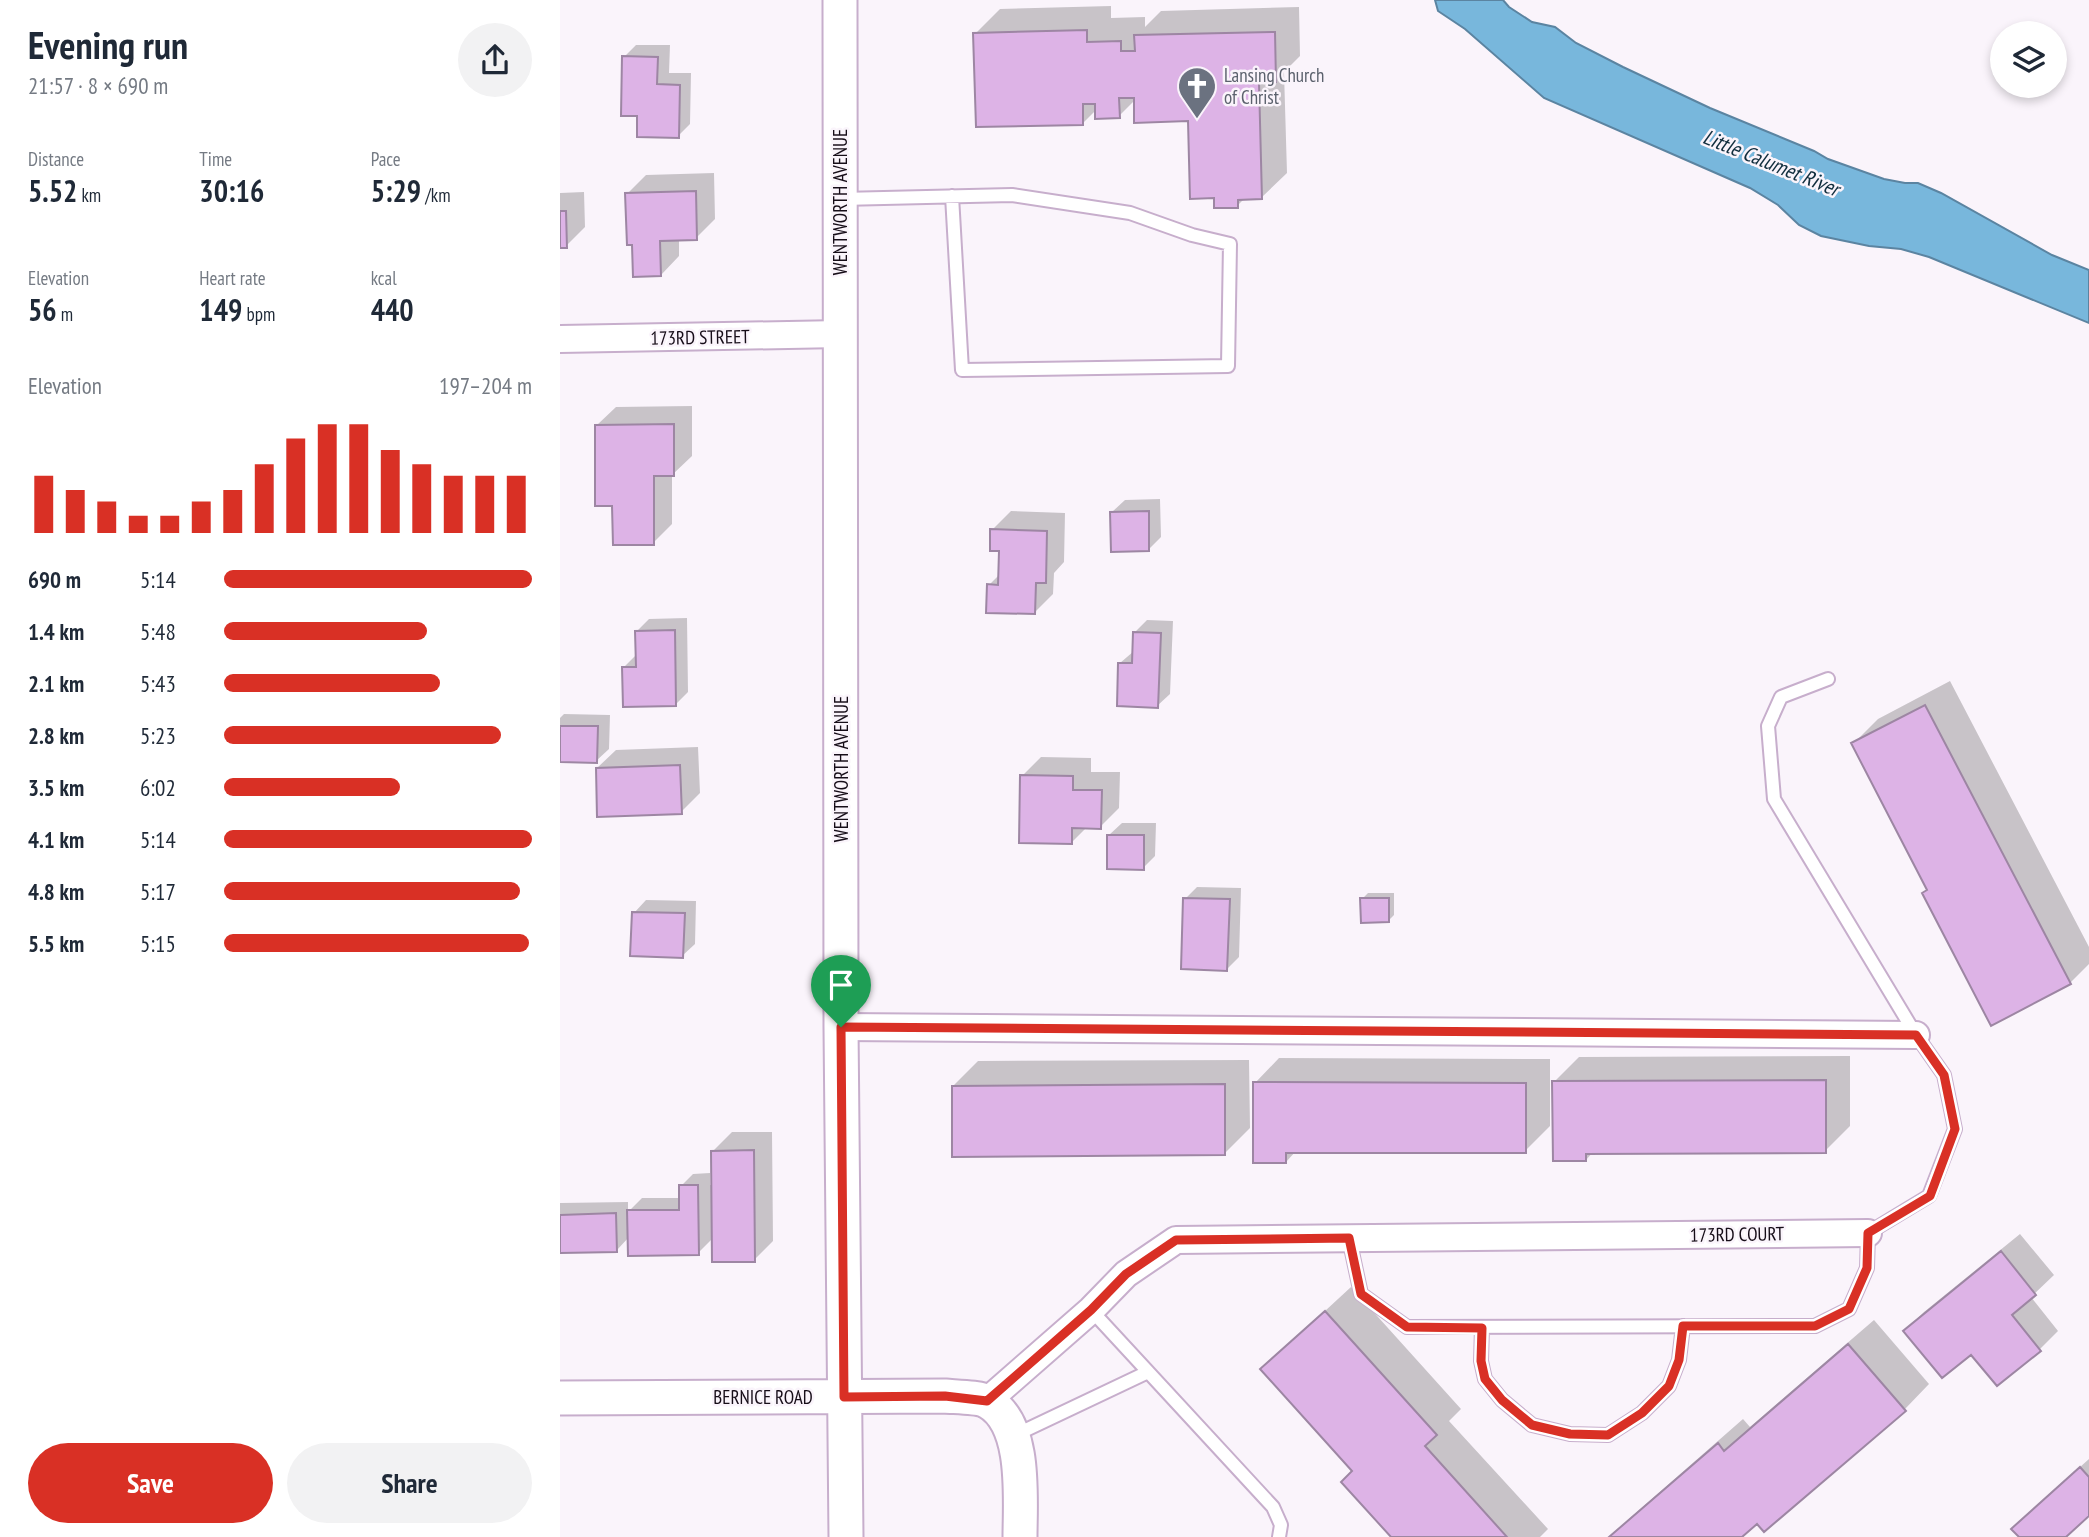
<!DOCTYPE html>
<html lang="en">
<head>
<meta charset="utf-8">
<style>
	:root { --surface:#fff; --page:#f2f2f3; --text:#1f2937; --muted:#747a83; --accent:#d93025 }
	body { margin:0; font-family:"PT Sans Narrow",sans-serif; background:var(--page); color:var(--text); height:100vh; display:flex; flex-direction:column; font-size:26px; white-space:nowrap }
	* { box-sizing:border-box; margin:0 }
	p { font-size:23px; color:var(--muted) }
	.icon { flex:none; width:38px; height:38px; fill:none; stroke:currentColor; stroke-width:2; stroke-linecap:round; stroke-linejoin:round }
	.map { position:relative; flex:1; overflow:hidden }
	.side { display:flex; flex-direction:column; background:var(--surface); width:560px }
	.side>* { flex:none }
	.tools { position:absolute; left:1430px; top:21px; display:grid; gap:14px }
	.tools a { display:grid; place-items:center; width:77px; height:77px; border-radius:50%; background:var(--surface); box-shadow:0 4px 10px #0003; font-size:35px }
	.pin { position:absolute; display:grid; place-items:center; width:60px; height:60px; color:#fff; margin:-72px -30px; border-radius:50% 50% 50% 0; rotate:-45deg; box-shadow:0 0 7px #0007 }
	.pin .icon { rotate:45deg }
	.round { display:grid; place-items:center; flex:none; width:74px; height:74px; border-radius:37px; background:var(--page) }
	.summary { display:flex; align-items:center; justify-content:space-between; height:119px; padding:0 28px }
	h1 { font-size:38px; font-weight:700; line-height:52px }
	.figures { display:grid; grid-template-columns:repeat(3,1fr); gap:10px; height:119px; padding:7px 28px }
	.figures div { display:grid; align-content:center }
	.figures b { font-size:30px; font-weight:700 }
	.figures small { font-size:19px; font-weight:400 }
	.figures p { font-size:19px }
	.chart { height:196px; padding:14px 28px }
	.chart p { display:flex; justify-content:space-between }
	.chart svg { width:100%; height:126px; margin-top:7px; stroke:var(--accent); stroke-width:6 }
	.action { display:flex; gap:14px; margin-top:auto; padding:14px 28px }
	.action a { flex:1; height:80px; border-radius:42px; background:var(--accent); color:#fff; font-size:28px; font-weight:700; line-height:80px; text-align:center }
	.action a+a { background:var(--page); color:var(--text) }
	ul { padding:0 28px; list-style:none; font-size:23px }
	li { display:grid; grid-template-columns:112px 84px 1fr; align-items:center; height:52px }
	li i { height:18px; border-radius:9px; background:var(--accent) }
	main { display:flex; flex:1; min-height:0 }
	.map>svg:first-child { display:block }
	.water { fill:#78b7dc; stroke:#5b84a1; stroke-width:2 }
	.shadow { fill:#0003 }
	.building { fill:#ddb3e6; stroke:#9d86a3; stroke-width:2 }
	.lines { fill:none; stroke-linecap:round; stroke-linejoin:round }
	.service-casing { stroke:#c7aecc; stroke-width:16 }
	.minor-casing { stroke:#c7aecc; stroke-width:30 }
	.tertiary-casing { stroke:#c7aecc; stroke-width:37 }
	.service { stroke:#fff; stroke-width:12 }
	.minor { stroke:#fff; stroke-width:26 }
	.tertiary { stroke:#fff; stroke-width:33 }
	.route-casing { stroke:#fff; stroke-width:14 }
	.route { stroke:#d93025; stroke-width:9 }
	.labels { text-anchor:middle; stroke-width:5; stroke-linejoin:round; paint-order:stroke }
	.worship-label { font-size:19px; fill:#5b616d; stroke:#faf4fb; text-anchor:start }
	.street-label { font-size:19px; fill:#160d18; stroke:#faf4fb }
	.water-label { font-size:21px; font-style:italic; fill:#112e3e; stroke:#faf4fb }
</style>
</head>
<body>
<main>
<section class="side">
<div class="summary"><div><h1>Evening run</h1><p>21:57 · 8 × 690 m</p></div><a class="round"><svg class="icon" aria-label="share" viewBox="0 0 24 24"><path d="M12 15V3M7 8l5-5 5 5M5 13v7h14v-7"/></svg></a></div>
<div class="figures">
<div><p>Distance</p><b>5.52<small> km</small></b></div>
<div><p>Time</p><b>30:16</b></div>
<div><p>Pace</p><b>5:29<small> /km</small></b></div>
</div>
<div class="figures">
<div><p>Elevation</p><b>56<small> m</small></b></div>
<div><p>Heart rate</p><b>149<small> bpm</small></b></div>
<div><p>kcal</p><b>440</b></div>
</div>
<div class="chart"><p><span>Elevation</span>197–204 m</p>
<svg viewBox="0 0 160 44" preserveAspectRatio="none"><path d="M5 44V24M15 44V29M25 44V33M35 44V38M45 44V38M55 44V33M65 44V29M75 44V20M85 44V11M95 44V6M105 44V6M115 44V15M125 44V20M135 44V24M145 44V24M155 44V24"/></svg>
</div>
<ul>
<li><b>690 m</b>5:14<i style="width:100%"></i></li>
<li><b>1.4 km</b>5:48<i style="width:66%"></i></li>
<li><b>2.1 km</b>5:43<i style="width:70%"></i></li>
<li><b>2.8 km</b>5:23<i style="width:90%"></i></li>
<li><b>3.5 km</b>6:02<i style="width:57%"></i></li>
<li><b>4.1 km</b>5:14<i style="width:100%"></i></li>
<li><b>4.8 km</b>5:17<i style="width:96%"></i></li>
<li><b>5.5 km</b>5:15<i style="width:99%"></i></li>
</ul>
<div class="action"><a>Save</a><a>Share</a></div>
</section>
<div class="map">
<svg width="1529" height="1537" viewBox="0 0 1529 1537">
	<rect width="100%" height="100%" fill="#faf4fb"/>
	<path class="water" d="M875 0H943L949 7 972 22 995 27 1016 43 1063 67 1150 108 1254 151 1268 159 1324 179 1345 183H1358L1381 193 1492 255 1529 270V323L1369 257 1341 249 1309 246 1261 236 1239 225 1218 205 1190 188 984 98 905 29 878 11Z"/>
	<path class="shadow" d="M551 6V18L585 17V27L601 11 739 7 740 56 724 72 727 173 702 197 685 198 677 206 655 196 630 119 576 99 559 116 537 109 523 123 415 34 440 9Z
		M76 45H110L109 73H131L130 124 118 136 79 114 64 57Z
		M154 173 155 219 136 238 119 239V256L101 275 74 243 67 194 86 175Z
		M24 192 25 227 6 246H0V193Z
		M132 406V456L112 475V524L93 543 54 505 37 425 56 407Z
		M600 499 601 537 589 549 552 512 565 500Z
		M451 511 505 513 504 562 494 573 493 594 474 613 429 585 440 574 441 549 432 530Z
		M127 618 128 692 116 704 64 667 77 654V631L89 619Z
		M587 620 613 621 610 694 597 706 560 663 574 651 575 632Z
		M1390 681 1529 947V964L1510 983 1293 744 1318 719Z
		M4 714 50 715 49 749 36 761 0 760V718Z
		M138 747 140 793 121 812 37 768 56 750Z
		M481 757 531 758V772H560L559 808 540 827H527L512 842 462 776Z
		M562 823H596L595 856 583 868 549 835Z
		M637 887 681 888 679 957 667 969 625 899Z
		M808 893H834V915L829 920 802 899Z
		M86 900 136 901 135 944 122 956 74 913Z
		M1290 1056V1126L1265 1151 1033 1152 1026 1160 994 1082 1019 1057Z
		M719 1058 990 1059V1126L965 1151H736L726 1162 695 1083Z
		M689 1060 690 1128 665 1153 393 1086 418 1061Z
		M172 1132H212L213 1241 194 1260 153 1238 138 1253 69 1237 57 1250 0 1252V1203L68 1202V1212L82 1198H121V1186L133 1174 150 1173V1185H153V1151Z
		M1460 1234 1494 1275 1471 1297 1498 1331 1480 1349 1437 1384 1411 1352 1345 1331 1364 1312Z
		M791 1287 901 1409 889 1421 988 1529 980 1537H833L794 1471 702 1369Z
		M1314 1320 1369 1384 1345 1409 1204 1530 1197 1522 1179 1537H1051L1070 1518 1183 1419 1190 1427Z
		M1529 1459V1514L1503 1537H1461L1472 1510Z"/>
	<path class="building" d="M527 30V42L561 41V51H575L574 35 715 32 716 82 699 83 702 199 678 200V208H654V198L630 199 628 121 574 123V98H559L560 118 535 119V104H523V125L416 127 413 33Z
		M62 56 98 57 97 84 120 85 119 138 77 137V116H61Z
		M136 191 137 240 100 241 101 276 73 277 72 245H67L65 193Z
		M0 211H6L7 248H0Z
		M114 424V476H94V545H53L52 506H35V425Z
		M589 511V551L551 552 550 512Z
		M430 529 487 531 486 583H476L475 614 426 613 427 584 438 585 439 551H430Z
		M115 630 116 706 63 707 62 667H76L75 631Z
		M573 632 601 633 598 708 557 706 558 663H572Z
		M1365 705 1511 984 1431 1026 1362 893 1367 890 1291 743Z
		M0 726H38L37 763 0 762Z
		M120 765 122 814 37 817 36 768Z
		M460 775 513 776V790H542L541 829 512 828V844L459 843Z
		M547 835H584V870L547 869Z
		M623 898 670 899 667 971 621 969Z
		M800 898H829V922L801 923Z
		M72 912 125 913 123 958 70 956Z
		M1266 1080V1153L1026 1154V1161H993L992 1081Z
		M693 1082 966 1083V1153H726V1163H693Z
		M665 1084V1155L392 1157V1086Z
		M194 1150 195 1262H152L151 1151Z
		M119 1185H138L139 1255 68 1256 67 1210H119Z
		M56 1213 57 1252 0 1253V1215Z
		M1441 1251 1476 1295 1452 1315 1481 1351 1437 1386 1411 1355 1382 1378 1343 1331Z
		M765 1311 877 1435 865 1446 947 1537H831L781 1482 792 1471 700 1369Z
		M1288 1344 1346 1411 1204 1532 1197 1524 1182 1537H1049L1158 1443 1164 1451Z
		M1520 1467 1529 1477V1516L1506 1537H1459L1451 1529Z"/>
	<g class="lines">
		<defs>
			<path id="service" d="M281 199 452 195 570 213 632 235 670 244 668 366 402 370 392 196
				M789 1238 801 1294 847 1327 1255 1326 1289 1309 1307 1268 1308 1233 1369 1196 1395 1129 1384 1075 1356 1035 1214 799 1208 726 1221 697 1268 679
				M531 1310 713 1507 721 1525 719 1537
				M922 1327 921 1361 925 1379 942 1400 972 1425 1010 1434 1048 1435 1082 1413 1109 1386 1119 1360 1123 1326
				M453 1436 588 1372"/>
			<path id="minor" d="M0 339 281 334
				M281 1027 1356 1035
				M427 1401 531 1310 566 1274 616 1240 1308 1233"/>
			<path id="tertiary" d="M280 0 281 1027 286 1537
				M0 1398 385 1396C395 1397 420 1397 428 1402 467 1424 460 1499 460 1537"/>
		</defs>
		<use href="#service" class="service-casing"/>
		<use href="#minor" class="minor-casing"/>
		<use href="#tertiary" class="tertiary-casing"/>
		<use href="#service" class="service"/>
		<use href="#minor" class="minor"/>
		<use href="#tertiary" class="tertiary"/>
	</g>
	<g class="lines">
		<defs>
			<path id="route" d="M281 1027 1356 1035 1384 1075 1395 1129 1370 1196 1308 1233 1307 1268 1289 1309 1255 1326H1123L1119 1360 1109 1386 1082 1413 1048 1435 1010 1434 972 1425 942 1400 925 1379 921 1361 922 1328 847 1327 801 1294 789 1238 616 1240 566 1274 531 1310 427 1401 385 1396 284 1397Z"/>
		</defs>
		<use href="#route" class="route-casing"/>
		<use href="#route" class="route"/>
	</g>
	<defs>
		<symbol id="church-pin" viewBox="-11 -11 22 30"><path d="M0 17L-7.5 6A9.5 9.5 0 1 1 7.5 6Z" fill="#6b7280" stroke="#faf4fb"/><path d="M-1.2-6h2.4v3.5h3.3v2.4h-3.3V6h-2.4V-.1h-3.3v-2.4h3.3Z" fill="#fff"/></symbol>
	</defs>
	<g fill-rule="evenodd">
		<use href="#church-pin" x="615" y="64" width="44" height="60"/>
	</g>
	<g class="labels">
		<g class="worship-label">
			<text x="664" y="82">Lansing Church<tspan x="664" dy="22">of Christ</tspan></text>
		</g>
		<g class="street-label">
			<text transform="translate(280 202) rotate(-90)" y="7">WENTWORTH AVENUE</text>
			<text transform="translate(140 337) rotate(-1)" y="7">173RD STREET</text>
			<text transform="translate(281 769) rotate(-90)" y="7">WENTWORTH AVENUE</text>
			<text transform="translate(1177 1234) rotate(-1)" y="7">173RD COURT</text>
			<text x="203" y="1404">BERNICE ROAD</text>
		</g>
		<g class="water-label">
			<text transform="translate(1211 163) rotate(22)" y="7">Little Calumet River</text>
		</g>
	</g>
</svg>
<div class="tools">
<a><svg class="icon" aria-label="layers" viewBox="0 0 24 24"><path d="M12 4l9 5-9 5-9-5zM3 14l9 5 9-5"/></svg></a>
</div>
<div class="pin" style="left:281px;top:1027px;background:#1e9e55"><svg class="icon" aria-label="arrive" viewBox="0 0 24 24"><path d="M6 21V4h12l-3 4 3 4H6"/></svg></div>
</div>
</main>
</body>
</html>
